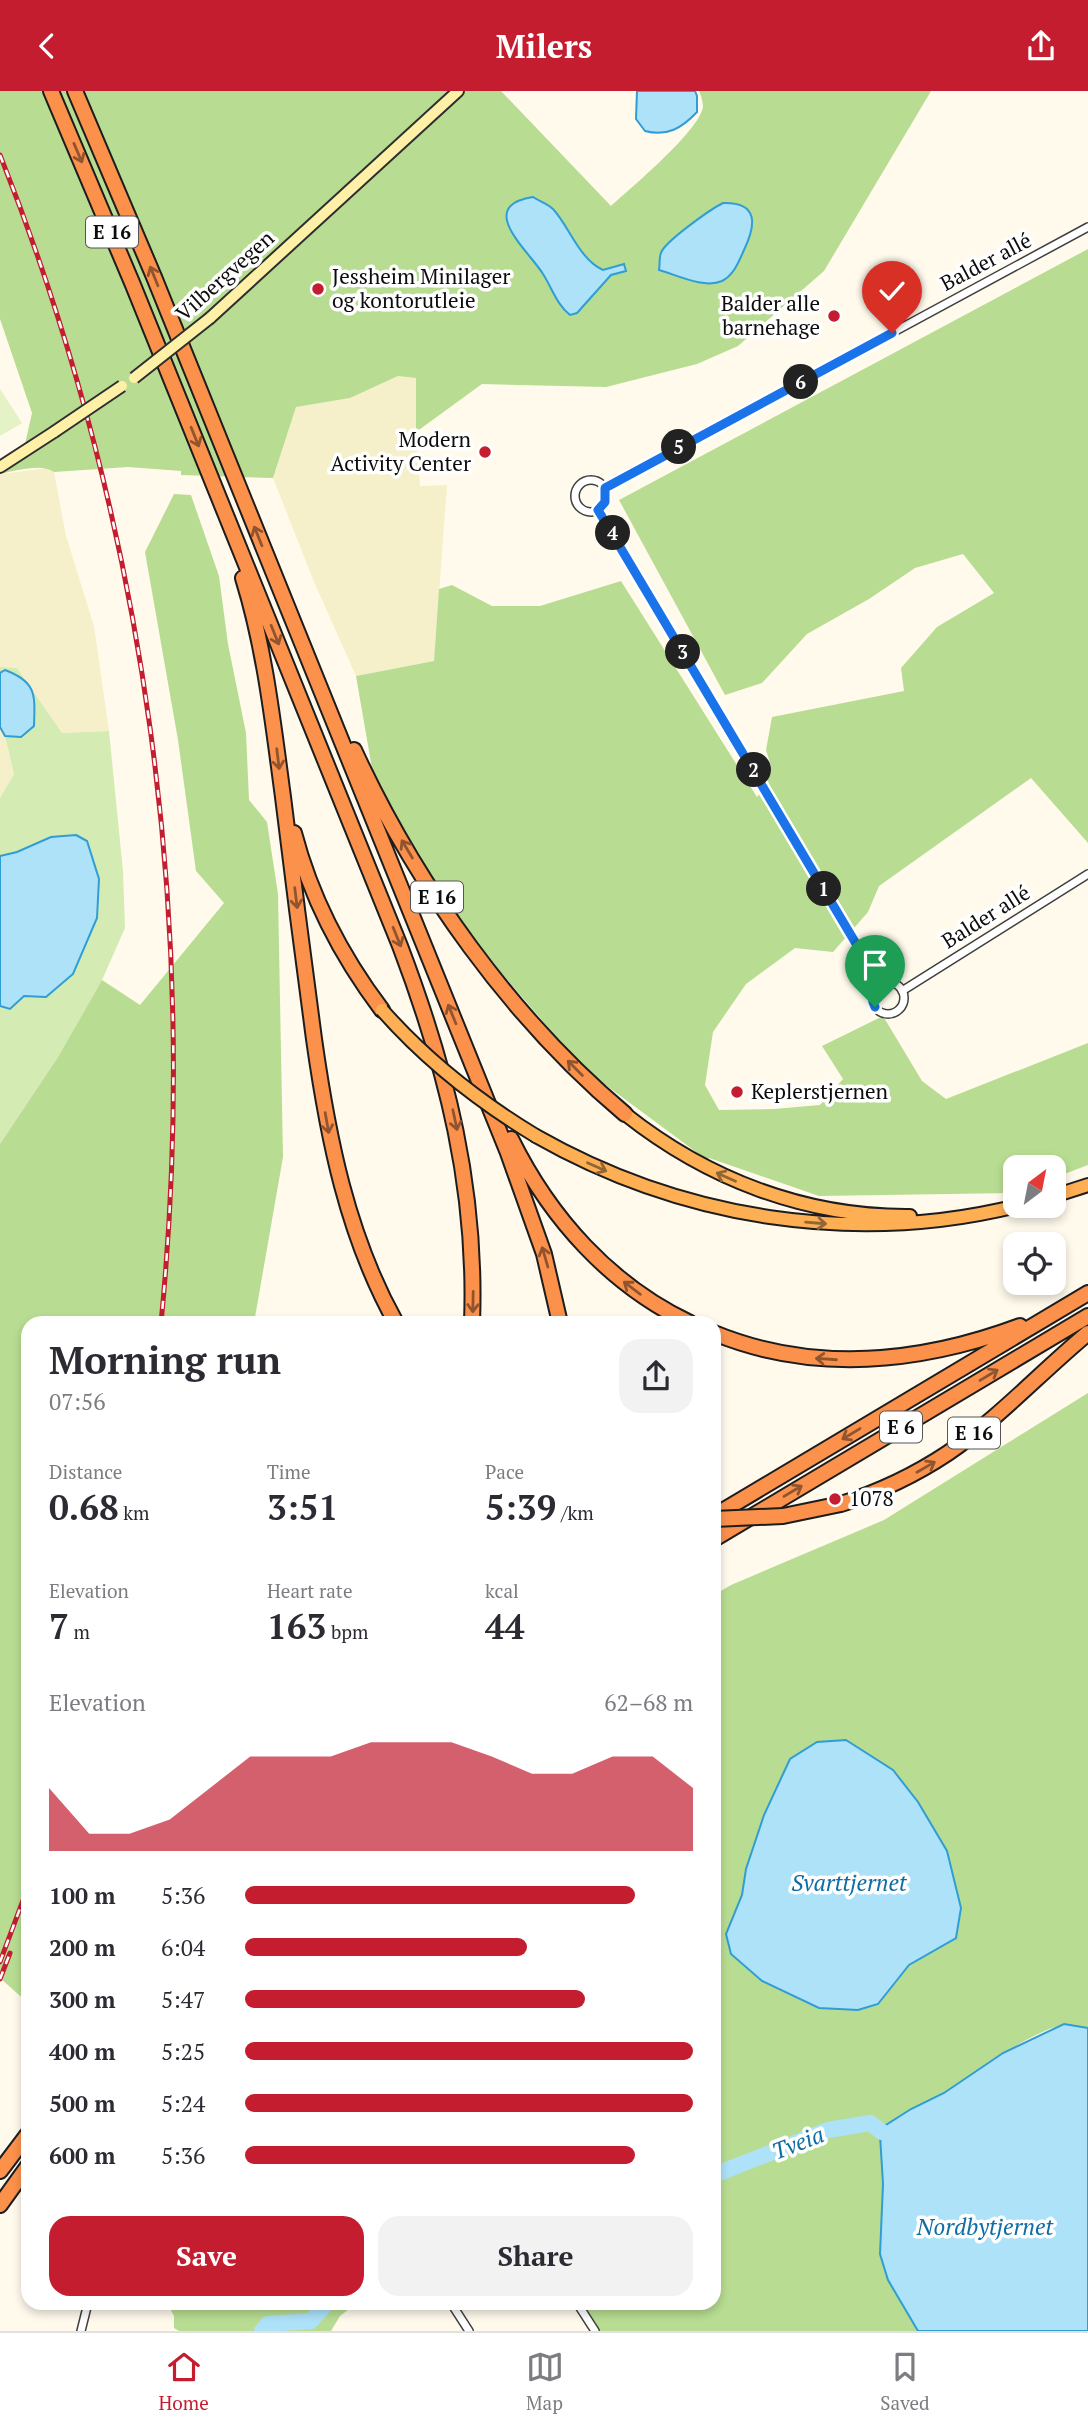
<!DOCTYPE html>
<html lang="en">
<head>
<meta charset="utf-8">
<style>
	:root { --surface:#fff; --page:#f2f2f3; --text:#2b2b33; --muted:#7c7c81; --line:#e1e1e2; --accent:#c41d30 }
	body { margin:0; font-family:"PT Serif",serif; background:var(--page); color:var(--text); height:100vh; display:flex; flex-direction:column; font-size:26px; white-space:nowrap }
	* { box-sizing:border-box; margin:0 }
	p { font-size:23px; color:var(--muted) }
	.icon { flex:none; width:38px; height:38px; fill:none; stroke:currentColor; stroke-width:2; stroke-linecap:round; stroke-linejoin:round }
	.map { position:relative; flex:1; overflow:hidden }
	.side { position:absolute; left:21px; top:1225px; width:700px; height:994px; display:flex; flex-direction:column; background:var(--surface); border-radius:21px; box-shadow:0 4px 10px #0003 }
	.side>* { flex:none }
	.needle { width:46px; rotate:32deg }
	.tools { position:absolute; left:1003px; top:1064px; display:grid; gap:14px }
	.tools a { display:grid; place-items:center; width:63px; height:63px; border-radius:14px; background:var(--surface); box-shadow:0 4px 10px #0003; font-size:35px }
	.pin { position:absolute; display:grid; place-items:center; width:60px; height:60px; color:#fff; margin:-72px -30px; border-radius:50% 50% 50% 0; rotate:-45deg; box-shadow:0 0 7px #0007 }
	.pin .icon { rotate:45deg }
	.km { position:absolute; width:35px; height:35px; margin:-18px; border-radius:50%; background:#222; color:#fff; font-size:19px; line-height:35px; text-align:center }
	.round { display:grid; place-items:center; flex:none; width:74px; height:74px; border-radius:21px; background:var(--page) }
	.overview { display:flex; align-items:center; justify-content:space-between; height:119px; padding:0 28px }
	h1 { font-size:38px; font-weight:700; line-height:52px }
	.stats { display:grid; grid-template-columns:repeat(3,1fr); gap:10px; height:119px; padding:7px 28px }
	.stats div { display:grid; align-content:center }
	.stats b { font-size:35px; font-weight:700 }
	.stats small { font-size:19px; font-weight:400 }
	.stats p { font-size:19px }
	.chart { height:196px; padding:14px 28px }
	.chart p { display:flex; justify-content:space-between }
	.chart svg { width:100%; height:126px; margin-top:7px; fill:var(--accent); opacity:.7 }
	.cta { display:flex; gap:14px; margin-top:auto; padding:14px 28px }
	.cta a { flex:1; height:80px; border-radius:21px; background:var(--accent); color:#fff; font-size:28px; font-weight:700; line-height:80px; text-align:center }
	.cta a+a { background:var(--page); color:var(--text) }
	ul { padding:0 28px; list-style:none; font-size:23px }
	li { display:grid; grid-template-columns:112px 84px 1fr; align-items:center; height:52px }
	li i { height:18px; border-radius:9px; background:var(--accent) }
	header { display:flex; justify-content:space-between; align-items:center; height:91px; padding:0 28px; background:var(--accent); color:#fff; font-size:32px; font-weight:700 }
	.menu { display:flex; justify-content:space-around; align-items:center; height:98px; border-top:2px solid var(--line); background:var(--surface); font-size:19px; color:var(--muted) }
	.menu a { display:grid; justify-items:center; gap:4px }
	.menu .selected { color:var(--accent) }
	.map>svg:first-child { display:block }
	.farmland { fill:#f6f0ca }
	.green { fill:#d4ebb3 }
	.forest { fill:#b8dd92; fill-rule:evenodd }
	.pitch { fill:#e5f2c6 }
	.water { fill:#ade2f9; stroke:#309dd4; stroke-width:2 }
	.lines { fill:none; stroke-linecap:round; stroke-linejoin:round }
	.river { stroke:#ade2f9; stroke-width:16 }
	.minor-casing { stroke:#3f3f3f; stroke-width:10 }
	.secondary-casing { stroke:#2e2e2e; stroke-width:14 }
	.trunk-casing { stroke:#1d1d1d; stroke-width:16 }
	.motorway-casing { stroke:#1d1d1d; stroke-width:18 }
	.minor { stroke:#fff; stroke-width:7 }
	.secondary { stroke:#fff0a7; stroke-width:10 }
	.trunk { stroke:#feaf54; stroke-width:12 }
	.motorway { stroke:#fc914c; stroke-width:14 }
	.rail-casing { stroke:#c41d30; stroke-width:5 }
	.rail { stroke:#fff; stroke-width:2.5; stroke-dasharray:8; stroke-linecap:butt }
	.secondary-bridge-casing { stroke:#2e2e2e; stroke-width:14; stroke-linecap:butt }
	.trunk-bridge-casing { stroke:#1d1d1d; stroke-width:16; stroke-linecap:butt }
	.motorway-bridge-casing { stroke:#1d1d1d; stroke-width:18; stroke-linecap:butt }
	.secondary-bridge { stroke:#fff0a7; stroke-width:10 }
	.trunk-bridge { stroke:#feaf54; stroke-width:12 }
	.motorway-bridge { stroke:#fc914c; stroke-width:14 }
	.oneway { stroke:#90552f }
	.oneway2 { stroke:#916634 }
	.route-casing { stroke:#fff; stroke-width:14 }
	.route { stroke:#1a73e8; stroke-width:9 }
	.poi-dot { fill:#c41d30; stroke:#fff; stroke-width:2.5 }
	.labels { text-anchor:middle; stroke-width:7; stroke-linejoin:round; paint-order:stroke }
	.shield { fill:#fff; stroke:#555; stroke-width:2 }
	.shield-label { font-size:19px; font-weight:bold; fill:#0c0c0c }
	.street-label { font-size:21px; fill:#0c0c0c; stroke:#fff }
	.poi-label { font-size:21px; fill:#0c0c0c; stroke:#fff; text-anchor:start }
	.water-label { font-size:23px; font-style:italic; fill:#0f6da4; stroke:#fff }
</style>
</head>
<body>
<header><svg class="icon" aria-label="back" viewBox="0 0 24 24"><path d="M15 5l-7 7 7 7"/></svg>Milers<svg class="icon" aria-label="share" viewBox="0 0 24 24"><path d="M12 15V3M7 8l5-5 5 5M5 13v7h14v-7"/></svg></header>
<div class="map">
<svg width="1088" height="2240" viewBox="0 0 1088 2240">
	<rect width="100%" height="100%" fill="#fffaec"/>
	<path class="farmland" d="M398 285 416 287V341L420 395 447 394 434 570 356 585 314 491 273 387 296 316 349 307Z
		M49 377 54 381 66 445 94 535 109 640 62 642 17 577 0 576V383Z
		M0 636 5 645 14 683 0 707Z"/>
	<path class="green" d="M0 576 17 577 62 642 109 640 123 780 125 837 102 889 58 966 0 1053V915L10 918 24 905 46 906 51 746 17 761 0 765V707L14 683 5 645 9 646 34 635C35 604 37 591 5 579L0 582Z"/>
	<path class="forest" d="M0 0H501L611 115C631 97 699 40 703 16 703 11 701 4 699 0H931L824 180 738 255 697 273 606 296 482 293 416 341V287L398 285 350 307 296 316 273 387 181 384V380L128 376 54 381C41 372 15 380 0 383V375L25 353 32 322 0 228Z
		M1088 158V752L1031 687 879 795 868 821 833 861 795 857 746 893 713 941 705 994 719 1019 774 1018 820 1014 843 988 822 955 883 925 922 990 946 1008 1088 952V1074L1054 1087V1076H1015L1013 1102 819 1105 709 1067 707 1069 584 978 467 842 375 695 356 585 434 570 439 498 452 494 492 515H540L621 490 757 706 769 692 763 684 771 675 766 659 772 626 904 600 901 577 937 536 994 502 963 463 915 477 869 508 807 543 762 592 725 604 619 409Z
		M174 403 191 404 219 485 228 553 246 642 249 709 267 731 278 803 283 1066 254 1232H28V1912L0 1887V1053L58 966 102 889 140 914 224 812 196 780 178 649 145 461Z
		M1088 1302V1937C1080 1936 1069 1932 1061 1934 1019 1947 985 1977 948 2000 925 2014 894 2020 880 2044L888 2189 918 2240H593L579 2212H714V1504L731 1494 884 1429ZM893 1679 918 1711 947 1760 961 1817 956 1847 909 1874 878 1913 726 1843 742 1804 746 1778Z
		M167 2212H357L340 2225 331 2240H179L174 2237V2225Z"/>
	<path class="pitch" d="M0 298 22 332 0 345Z"/>
	<path class="water" d="M637 0H695L697 5V21C682 37 667 46 645 40L636 28Z
		M533 106C539 110 548 113 553 118 569 135 579 168 603 179L624 173 626 180 611 184 577 222 570 224C557 214 552 197 543 183 530 161 474 115 533 106Z
		M723 112C759 111 756 134 744 159 739 170 734 184 722 190 704 198 677 184 659 179 660 174 659 166 661 162 664 151 711 118 723 112Z
		M5 579C37 591 35 604 34 635L21 646 5 645 0 636V582Z
		M76 744 87 750 99 788 97 827 73 883 46 906 24 905 10 918 0 915V765L17 761 51 746Z
		M846 1649 893 1679 918 1711 947 1760 961 1817 956 1847 909 1874 878 1913 858 1919 819 1917 762 1890 731 1863 726 1843 742 1804 746 1778 764 1724 790 1668 817 1651Z
		M1064 1933 1088 1937V2240H918L888 2189 880 2163 883 2093 880 2044 886 2034 911 2018 944 2002 1003 1962Z"/>
	<g class="lines">
		<path class="river" d="M714 2084 828 2039 870 2032 882 2041
			M262 2240 268 2233 311 2230 327 2212"/>
		<defs>
			<path id="minor" d="M575 405a16 16 0 1 1 32 0a16 16 0 1 1-32 0Z
				M605 397 1088 136
				M599 419 880 893
				M872 907a16 16 0 1 1 32 0a16 16 0 1 1-32 0Z
				M902 900 1088 783
				M451 2212 469 2240
				M577 2212 595 2240
				M81 2240 88 2212"/>
			<path id="secondary" d="M210 227 458 0
				M0 376 54 341"/>
			<path id="trunk" d="M625 1023C707 1088 805 1126 910 1125
				M536 1045C682 1128 854 1155 1017 1115
				M1054 1105 1088 1094"/>
			<path id="motorway" d="M51 0 133 194 400 855C447 979 477 1098 472 1232
				M75 0 154 186 508 1062 544 1163 560 1232
				M243 487C265 558 273 632 283 706 293 787 303 867 314 948 328 1047 347 1144 396 1232
				M354 659C416 794 512 928 625 1023
				M294 742C311 807 342 866 382 919
				M511 1048C550 1127 610 1194 690 1232
				M714 1242C814 1283 921 1272 1020 1235
				M841 1413C879 1401 915 1384 948 1362 999 1327 1041 1281 1088 1242
				M714 1425 1088 1202
				M714 1448 1088 1225
				M0 2080 28 2043
				M0 2114 28 2075"/>
		</defs>
		<use href="#minor" class="minor-casing"/>
		<use href="#secondary" class="secondary-casing"/>
		<use href="#trunk" class="trunk-casing"/>
		<use href="#motorway" class="motorway-casing"/>
		<use href="#minor" class="minor"/>
		<use href="#secondary" class="secondary"/>
		<use href="#trunk" class="trunk"/>
		<use href="#motorway" class="motorway"/>
		<defs>
			<path id="rail" d="M0 64C147 434 200 836 161 1232
				M0 1871 28 1796
				M0 1888 10 1862"/>
		</defs>
		<use href="#rail" class="rail-casing"/>
		<use href="#rail" class="rail"/>
		<defs>
			<path id="secondary-bridge" d="M134 287 210 227
				M54 341 122 295"/>
			<path id="trunk-bridge" d="M382 919C427 970 478 1010 536 1045"/>
			<path id="motorway-bridge" d="M714 1428 783 1425 841 1413"/>
		</defs>
		<use href="#secondary-bridge" class="secondary-bridge-casing"/>
		<use href="#trunk-bridge" class="trunk-bridge-casing"/>
		<use href="#motorway-bridge" class="motorway-bridge-casing"/>
		<use href="#secondary-bridge" class="secondary-bridge"/>
		<use href="#trunk-bridge" class="trunk-bridge"/>
		<use href="#motorway-bridge" class="motorway-bridge"/>
	</g>
	<defs><path id="oneway-shaft" d="M-6 0H5M1.5-3L5.5 0L1.5 3" fill="none" stroke-width="1.6" stroke-linecap="round" stroke-linejoin="round" transform="scale(1.75)"/></defs>
	<g class="oneway">
		<use href="#oneway-shaft" transform="translate(78 62) rotate(67)"/>
		<use href="#oneway-shaft" transform="translate(154 185) rotate(-112)"/>
		<use href="#oneway-shaft" transform="translate(195 346) rotate(68)"/>
		<use href="#oneway-shaft" transform="translate(258 445) rotate(-112)"/>
		<use href="#oneway-shaft" transform="translate(275 544) rotate(68)"/>
		<use href="#oneway-shaft" transform="translate(278 668) rotate(83)"/>
		<use href="#oneway-shaft" transform="translate(407 758) rotate(-121)"/>
		<use href="#oneway-shaft" transform="translate(296 807) rotate(83)"/>
		<use href="#oneway-shaft" transform="translate(397 846) rotate(68)"/>
		<use href="#oneway-shaft" transform="translate(452 923) rotate(-112)"/>
		<use href="#oneway-shaft" transform="translate(575 977) rotate(-135)"/>
		<use href="#oneway-shaft" transform="translate(455 1029) rotate(78)"/>
		<use href="#oneway-shaft" transform="translate(327 1032) rotate(80)"/>
		<use href="#oneway-shaft" transform="translate(545 1166) rotate(-106)"/>
		<use href="#oneway-shaft" transform="translate(632 1197) rotate(-143)"/>
		<use href="#oneway-shaft" transform="translate(473 1211) rotate(91)"/>
		<use href="#oneway-shaft" transform="translate(826 1268) rotate(-176)"/>
		<use href="#oneway-shaft" transform="translate(989 1284) rotate(-31)"/>
		<use href="#oneway-shaft" transform="translate(851 1343) rotate(149)"/>
		<use href="#oneway-shaft" transform="translate(926 1376) rotate(-30)"/>
		<use href="#oneway-shaft" transform="translate(793 1400) rotate(-31)"/>
	</g>
	<g class="oneway2">
		<use href="#oneway-shaft" transform="translate(597 1076) rotate(24)"/>
		<use href="#oneway-shaft" transform="translate(726 1086) rotate(-156)"/>
		<use href="#oneway-shaft" transform="translate(816 1132) rotate(5)"/>
	</g>
	<g class="lines">
		<defs>
			<path id="route" d="M875 916C870 907 872 899 880 893L598 419 605 411V397L892 242"/>
		</defs>
		<use href="#route" class="route-casing"/>
		<use href="#route" class="route"/>
	</g>
	<g class="poi-dot">
		<circle cx="318" cy="198" r="7"/>
		<circle cx="834" cy="225" r="7"/>
		<circle cx="485" cy="361" r="7"/>
		<circle cx="737" cy="1001" r="7"/>
		<circle cx="835" cy="1408" r="7"/>
	</g>
	<g class="labels">
		<g class="shield">
			<rect x="86" y="125.5" width="52" height="31" rx="5"/>
			<rect x="411" y="790.5" width="52" height="31" rx="5"/>
			<rect x="880" y="1320.5" width="42" height="31" rx="5"/>
			<rect x="948" y="1326.5" width="52" height="31" rx="5"/>
		</g>
		<g class="shield-label">
			<text x="112" y="148">E 16</text>
			<text x="437" y="813">E 16</text>
			<text x="901" y="1343">E 6</text>
			<text x="974" y="1349">E 16</text>
		</g>
		<g class="street-label">
			<text transform="translate(986 171) rotate(-28)" y="7">Balder allé</text>
			<text transform="translate(225 185) rotate(-42)" y="7">Vilbergvegen</text>
			<text transform="translate(986 826) rotate(-32)" y="7">Balder allé</text>
		</g>
		<g class="poi-label">
			<text x="332" y="193">Jessheim Minilager<tspan x="332" dy="24">og kontorutleie</tspan></text>
			<text x="820" y="220" text-anchor="end">Balder alle<tspan x="820" dy="24">barnehage</tspan></text>
			<text x="471" y="356" text-anchor="end">Modern<tspan x="471" dy="24">Activity Center</tspan></text>
			<text x="751" y="1008">Keplerstjernen</text>
			<text x="849" y="1415">1078</text>
		</g>
		<g class="water-label">
			<text x="849" y="1800">Svarttjernet</text>
			<text transform="translate(798 2052) rotate(-21)" y="8">Tveia</text>
			<text x="985" y="2144">Nordbytjernet</text>
		</g>
	</g>
</svg>
<div class="tools">
<a><svg class="needle" viewBox="-14 -14 28 28"><path d="M0-13l5 13h-10z" fill="#e53935"/><path d="M0 13l5-13h-10z" fill="#7c7c81"/></svg></a>
<a><svg class="icon" aria-label="locate" viewBox="0 0 24 24"><circle cx="12" cy="12" r="6"/><path d="M12 2v4M12 18v4M2 12h4M18 12h4"/></svg></a>
</div>
<div class="pin" style="left:875px;top:916px;background:#1e9e55"><svg class="icon" aria-label="arrive" viewBox="0 0 24 24"><path d="M6 21V4h12l-3 4 3 4H6"/></svg></div>
<div class="pin" style="left:892px;top:242px;background:#d93025"><svg class="icon" aria-label="check" viewBox="0 0 24 24"><path d="M5 12l5 5 9-10"/></svg></div>
<b class="km" style="left:824px;top:798px">1</b>
<b class="km" style="left:754px;top:679px">2</b>
<b class="km" style="left:683px;top:561px">3</b>
<b class="km" style="left:613px;top:442px">4</b>
<b class="km" style="left:679px;top:356px">5</b>
<b class="km" style="left:801px;top:291px">6</b>
<section class="side">
<div class="overview"><div><h1>Morning run</h1><p>07:56</p></div><a class="round"><svg class="icon" aria-label="share" viewBox="0 0 24 24"><path d="M12 15V3M7 8l5-5 5 5M5 13v7h14v-7"/></svg></a></div>
<div class="stats">
<div><p>Distance</p><b>0.68<small> km</small></b></div>
<div><p>Time</p><b>3:51</b></div>
<div><p>Pace</p><b>5:39<small> /km</small></b></div>
</div>
<div class="stats">
<div><p>Elevation</p><b>7<small> m</small></b></div>
<div><p>Heart rate</p><b>163<small> bpm</small></b></div>
<div><p>kcal</p><b>44</b></div>
</div>
<div class="chart"><p><span>Elevation</span>62–68 m</p>
<svg viewBox="0 0 160 44" preserveAspectRatio="none"><path d="M0 44V22L10 38L20 38L30 33L40 22L50 11L60 11L70 11L80 6L90 6L100 6L110 11L120 17L130 17L140 11L150 11L160 22V44z"/></svg>
</div>
<ul>
<li><b>100 m</b>5:36<i style="width:87%"></i></li>
<li><b>200 m</b>6:04<i style="width:63%"></i></li>
<li><b>300 m</b>5:47<i style="width:76%"></i></li>
<li><b>400 m</b>5:25<i style="width:100%"></i></li>
<li><b>500 m</b>5:24<i style="width:100%"></i></li>
<li><b>600 m</b>5:36<i style="width:87%"></i></li>
</ul>
<div class="cta"><a>Save</a><a>Share</a></div>
</section>
</div>
<nav class="menu">
<a class="selected"><svg class="icon" aria-label="home" viewBox="0 0 24 24"><path d="M3 11l9-7 9 7M6 9v11h12V9"/></svg>Home</a>
<a><svg class="icon" aria-label="map" viewBox="0 0 24 24"><path d="M3 6l6-2 6 2 6-2v14l-6 2-6-2-6 2zM9 4v14M15 6v14"/></svg>Map</a>
<a><svg class="icon" aria-label="saved" viewBox="0 0 24 24"><path d="M7 4h10v16l-5-4-5 4z"/></svg>Saved</a>
</nav>
</body>
</html>
